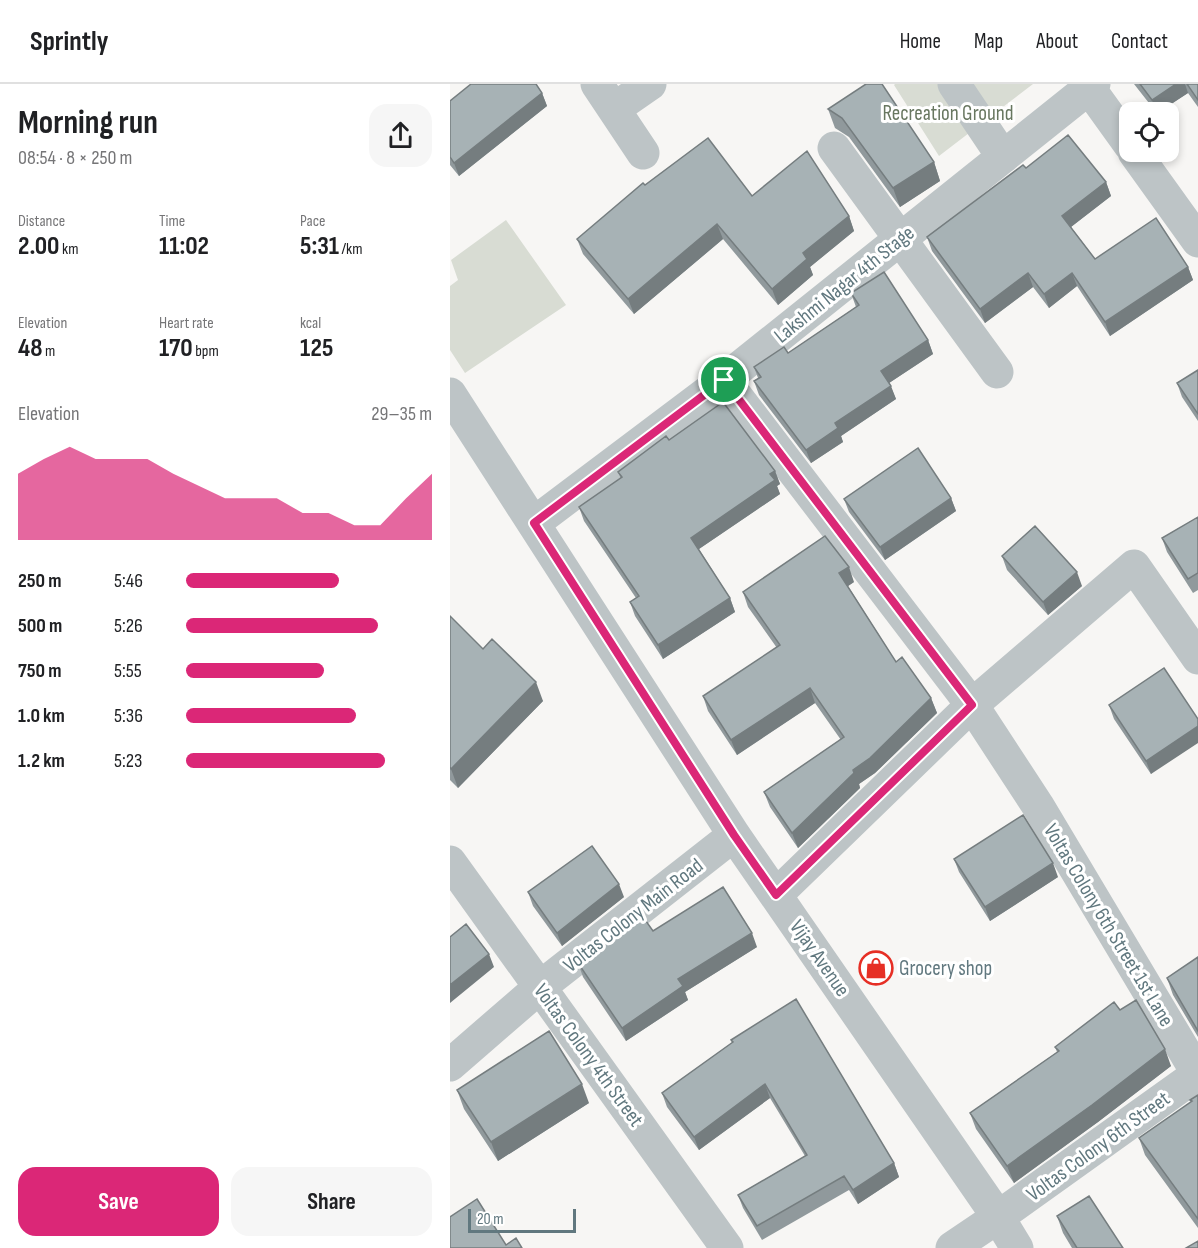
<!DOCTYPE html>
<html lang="en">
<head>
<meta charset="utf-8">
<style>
	:root { --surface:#fff; --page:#f6f6f6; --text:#202124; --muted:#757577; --line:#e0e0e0; --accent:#db2777 }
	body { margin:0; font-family:"Sofia Sans Condensed",sans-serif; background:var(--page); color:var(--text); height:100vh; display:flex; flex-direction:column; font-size:22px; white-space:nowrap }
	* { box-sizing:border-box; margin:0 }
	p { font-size:20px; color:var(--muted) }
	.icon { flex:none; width:33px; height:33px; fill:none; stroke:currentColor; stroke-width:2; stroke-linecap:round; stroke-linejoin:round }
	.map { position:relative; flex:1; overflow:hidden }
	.sheet { display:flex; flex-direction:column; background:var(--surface); width:450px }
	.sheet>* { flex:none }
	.fabs { position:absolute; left:669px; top:18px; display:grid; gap:12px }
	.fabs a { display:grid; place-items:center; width:60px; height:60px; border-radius:12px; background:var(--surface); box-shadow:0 3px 9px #0003; font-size:30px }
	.scale { position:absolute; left:18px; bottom:15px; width:108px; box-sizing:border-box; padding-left:6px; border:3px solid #61787f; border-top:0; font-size:16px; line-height:21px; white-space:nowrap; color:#61787f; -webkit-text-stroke:4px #fff; paint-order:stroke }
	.pin { position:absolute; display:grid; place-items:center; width:51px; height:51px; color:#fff; margin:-26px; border:3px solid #fff; border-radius:50%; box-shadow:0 2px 6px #0007 }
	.round { display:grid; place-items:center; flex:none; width:63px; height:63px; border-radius:18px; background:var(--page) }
	.head { display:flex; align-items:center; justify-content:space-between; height:102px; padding:0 18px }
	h1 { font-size:33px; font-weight:700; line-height:45px }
	.stats { display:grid; grid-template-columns:repeat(3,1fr); gap:9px; height:102px; padding:6px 18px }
	.stats div { display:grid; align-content:center }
	.stats b { font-size:26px; font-weight:700 }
	.stats small { font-size:16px; font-weight:400 }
	.stats p { font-size:16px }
	.chart { height:168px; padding:12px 18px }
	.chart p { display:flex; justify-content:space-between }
	.chart svg { width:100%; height:108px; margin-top:6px; fill:var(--accent); opacity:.7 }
	.cta { display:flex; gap:12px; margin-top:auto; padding:12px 18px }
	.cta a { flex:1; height:69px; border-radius:18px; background:var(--accent); color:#fff; font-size:24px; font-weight:700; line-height:69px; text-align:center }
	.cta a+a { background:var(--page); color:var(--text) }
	ul { padding:0 18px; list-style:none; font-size:20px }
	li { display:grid; grid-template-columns:96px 72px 1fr; align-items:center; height:45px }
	li i { height:15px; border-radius:8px; background:var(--accent) }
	header { display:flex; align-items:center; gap:36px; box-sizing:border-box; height:84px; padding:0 30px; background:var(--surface); border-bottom:2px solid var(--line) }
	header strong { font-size:28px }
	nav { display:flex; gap:33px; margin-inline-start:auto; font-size:21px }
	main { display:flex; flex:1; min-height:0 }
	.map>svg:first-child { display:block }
	.green { fill:#d8dcd3 }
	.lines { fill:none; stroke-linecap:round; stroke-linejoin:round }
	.minor { stroke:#bdc4c6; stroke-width:33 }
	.wall { fill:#90999c }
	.shaded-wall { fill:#757d7f }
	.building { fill:#a7b2b5; stroke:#757d7f; stroke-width:1.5 }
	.route-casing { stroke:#fff; stroke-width:12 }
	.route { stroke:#db2777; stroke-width:8 }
	.labels { text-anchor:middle; stroke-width:6; stroke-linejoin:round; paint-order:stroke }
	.park-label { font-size:21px; fill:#687760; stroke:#fff }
	.street-label { font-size:21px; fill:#61787f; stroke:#fff }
	.poi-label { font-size:21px; fill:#61787f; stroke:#fff; text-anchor:start }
</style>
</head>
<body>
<header>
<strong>Sprintly</strong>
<nav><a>Home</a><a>Map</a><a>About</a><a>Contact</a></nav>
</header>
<main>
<section class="sheet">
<div class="head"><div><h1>Morning run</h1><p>08:54 · 8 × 250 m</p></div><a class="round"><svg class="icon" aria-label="share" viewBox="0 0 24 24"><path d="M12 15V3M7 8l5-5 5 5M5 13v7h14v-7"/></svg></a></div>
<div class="stats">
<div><p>Distance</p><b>2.00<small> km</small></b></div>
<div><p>Time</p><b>11:02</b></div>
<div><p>Pace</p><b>5:31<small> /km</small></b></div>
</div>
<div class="stats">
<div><p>Elevation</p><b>48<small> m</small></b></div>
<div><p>Heart rate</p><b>170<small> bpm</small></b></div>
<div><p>kcal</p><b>125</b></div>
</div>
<div class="chart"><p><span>Elevation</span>29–35 m</p>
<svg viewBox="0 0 160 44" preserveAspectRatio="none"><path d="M0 44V17L10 11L20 6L30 11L40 11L50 11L60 17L70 22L80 27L90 27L100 27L110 33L120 33L130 38L140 38L150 27L160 17V44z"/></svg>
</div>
<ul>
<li><b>250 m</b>5:46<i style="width:62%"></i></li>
<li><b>500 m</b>5:26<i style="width:78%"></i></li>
<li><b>750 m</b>5:55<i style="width:56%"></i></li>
<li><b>1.0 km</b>5:36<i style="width:69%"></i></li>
<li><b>1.2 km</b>5:23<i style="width:81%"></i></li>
</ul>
<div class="cta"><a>Save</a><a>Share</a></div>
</section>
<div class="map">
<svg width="748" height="1164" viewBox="0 0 748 1164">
	<rect width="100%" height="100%" fill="#f7f6f4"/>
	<path class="green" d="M445 0H583L489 72 444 1Z
		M56 136 116 221 15 289 0 266V202L8 196 1 176Z"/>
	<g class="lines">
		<path class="minor" d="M147 0 193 69
			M504 0 553 73
			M639 4 680 61
			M164 25 200 0
			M384 64 547 288
			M684 68 748 157
			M274 296 522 621 588 722 748 990
			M0 310 284 751 548 1133 567 1164
			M84 439 274 296 644 0
			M0 778 277 1164
			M326 811 522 621 684 482 748 574
			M0 981 90 903 284 751
			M502 1164 548 1133 748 990"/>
	</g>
	<path class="wall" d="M684 0H748V23L738 9 709 28H706Z
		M92 9 97 22 9 92 0 81V17Z
		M378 25 484 78 490 97 450 123 399 53 385 44Z
		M576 84 656 98 661 112 621 143 645 175 738 183 743 196 660 252 627 202 599 224 583 203 535 239 482 167 477 153Z
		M195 101 302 112 399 132 404 147 360 183 363 191 328 221 273 155 184 230 133 170 127 155Z
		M401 209 478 256 483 270 439 299 446 315 391 352 393 358 361 379 309 311 304 297 308 294 304 283 338 269 406 223Z
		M748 286V337L732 313 727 299Z
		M219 356 325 387 330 400 327 402 330 410 249 465 280 514 285 528 213 575 185 532 180 518 186 514 134 437 129 423 171 395 168 388Z
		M501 414 506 427 435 476 399 428 394 415Z
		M748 433V506L743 509 717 468 712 454Z
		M552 472 632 502 598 531 557 486Z
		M404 498 398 502 446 578 481 614 487 629 425 689 409 700 410 704 348 764 320 723 314 708 391 656 365 619 287 671 258 627 253 612 327 564 298 523 293 508Z
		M0 532 33 565 93 617 8 704 0 696Z
		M659 621 748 635 701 690 664 635Z
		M504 775 608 793 540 837 509 788Z
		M78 808 174 813 112 862 83 822Z
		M203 847 307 863 235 908 238 916 176 957 133 893 128 879Z
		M748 873V953L723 911 717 894Z
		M670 926 721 982 648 1038 564 1099 526 1045 520 1029 607 968 605 963Z
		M281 956 444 1079 449 1093 408 1120 399 1106 312 1156 293 1124 288 1111 355 1072 320 1014 249 1066 217 1023 212 1009 282 959Z
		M7 1006 139 1019 48 1077 14 1025Z
		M748 1011V1144L695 1071 689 1054 741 1018 740 1016Z
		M607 1132 673 1164H622L613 1149Z"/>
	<path class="shaded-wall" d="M726 0H735L738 9 709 28H706L702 16Z
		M92 9 97 22 9 92 4 79Z
		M484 78 490 97 450 123 443 104Z
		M656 98 661 112 617 146 612 132Z
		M399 132 404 147 360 183 363 191 328 221 322 205 353 169Z
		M267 140 273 155 184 230 178 215Z
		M738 183 743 196 660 252 655 238Z
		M578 189 583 203 535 239 530 225Z
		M622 189 627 202 599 224 594 210Z
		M478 256 483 270 436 301 431 287Z
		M441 302 446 315 391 352 393 358 361 379 356 366 385 339Z
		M325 387 330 400 327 402 330 410 246 467 241 454Z
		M501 414 506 427 435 476 430 463Z
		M399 483 404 498 395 504 389 489Z
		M627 488 632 502 598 531 593 518Z
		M280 514 285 528 213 575 208 561Z
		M86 598 93 617 8 704 1 685Z
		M360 604 365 619 287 671 281 656Z
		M481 614 487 629 425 689 409 700 410 704 348 764 342 749 403 686Z
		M748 642V659L701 690 696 677Z
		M603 779 608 793 540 837 535 823Z
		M169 800 174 813 112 862 107 849Z
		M302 849 307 863 235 908 238 916 176 957 172 944 228 895Z
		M39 870 44 883 0 919V901Z
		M715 965 721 982 648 1038 564 1099 557 1082Z
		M132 1000 139 1019 48 1077 41 1058Z
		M315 1000 320 1014 249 1066 244 1053Z
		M444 1079 449 1093 408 1120 403 1106Z"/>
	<path class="building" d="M21 0H86L92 9 4 79 0 73V17Z
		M416 0H432L484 78 443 104 392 34 378 25Z
		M690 0H726L702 16Z
		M737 0H748V16Z
		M618 51 656 98 612 132 645 175 706 134 738 183 655 238 622 189 594 210 578 189 530 225 477 153 573 81 576 84Z
		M258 54 302 112 357 67 399 132 353 169 357 175 322 205 267 140 178 215 127 155 193 99 195 101Z
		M434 188 478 256 431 287 441 302 385 339 388 344 356 366 304 297 311 293 304 283 334 263 338 269 409 221 401 209Z
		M748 286V330L727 299Z
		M273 318 325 387 320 390 325 396 241 454 280 514 208 561 180 518 189 512 129 423 172 393 168 388 216 352 219 356Z
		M468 364 501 414 430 463 394 415Z
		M748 433V489L738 495 712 454Z
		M585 442 627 488 593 518 552 472Z
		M375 452 399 483 389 489 446 578 452 573 481 614 420 674 403 686 404 689 342 749 314 708 394 653 360 604 281 656 253 612 330 561 293 508Z
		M0 532 33 565 42 555 86 598 1 685 0 683Z
		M714 584 748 635V642L696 677 659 621Z
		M573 731 603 779 535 823 504 775Z
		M142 762 169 800 107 849 78 808Z
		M273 803 302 849 228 895 233 902 172 944 128 879 191 830 203 847Z
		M16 840 39 870 0 901V853Z
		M748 873V947L717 894Z
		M346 915 444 1079 403 1106 394 1092 307 1142 288 1111 357 1071 315 1000 244 1053 212 1009 283 958 281 956Z
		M686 916 715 965 642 1021 557 1082 520 1029 609 967 605 963 664 918 670 926Z
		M99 947 132 1000 41 1058 7 1006Z
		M748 1011V1135L689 1054 742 1017 740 1016Z
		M639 1112 673 1164H627L607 1132Z
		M27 1115 56 1161 66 1154 72 1164H0V1133Z
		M748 1157V1164H736Z"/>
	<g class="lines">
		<defs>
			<path id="route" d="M274 296 522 621 326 811 284 751 84 439Z"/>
		</defs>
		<use href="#route" class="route-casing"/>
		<use href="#route" class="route"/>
	</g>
	<defs>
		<symbol id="shop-ring" viewBox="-11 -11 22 22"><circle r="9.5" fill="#fff" stroke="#e62f25" stroke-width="1.5"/><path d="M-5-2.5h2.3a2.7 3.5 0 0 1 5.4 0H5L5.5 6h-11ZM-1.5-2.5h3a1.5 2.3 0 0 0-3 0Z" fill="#e62f25"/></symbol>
	</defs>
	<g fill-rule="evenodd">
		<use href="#shop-ring" x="407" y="865" width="38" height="38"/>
	</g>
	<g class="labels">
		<g class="park-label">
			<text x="498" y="36">Recreation Ground</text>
		</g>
		<g class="street-label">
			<text transform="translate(394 200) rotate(-39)" y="7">Lakshmi Nagar 4th Stage</text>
			<text transform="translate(183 831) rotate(-38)" y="7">Voltas Colony Main Road</text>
			<text transform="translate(659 841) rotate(59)" y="7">Voltas Colony 6th Street 1st Lane</text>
			<text transform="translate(370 874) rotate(55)" y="7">Vijay Avenue</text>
			<text transform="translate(139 971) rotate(54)" y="7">Voltas Colony 4th Street</text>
			<text transform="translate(648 1062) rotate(-36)" y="7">Voltas Colony 6th Street</text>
		</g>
		<g class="poi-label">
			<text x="449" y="891">Grocery shop</text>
		</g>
	</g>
</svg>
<div class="fabs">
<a><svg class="icon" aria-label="locate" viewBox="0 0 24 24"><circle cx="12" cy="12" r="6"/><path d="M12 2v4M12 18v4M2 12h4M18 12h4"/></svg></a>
</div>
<div class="scale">20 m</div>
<div class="pin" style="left:274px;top:296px;background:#1e9e55"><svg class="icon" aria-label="arrive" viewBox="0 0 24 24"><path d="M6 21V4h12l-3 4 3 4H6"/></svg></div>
</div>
</main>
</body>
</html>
